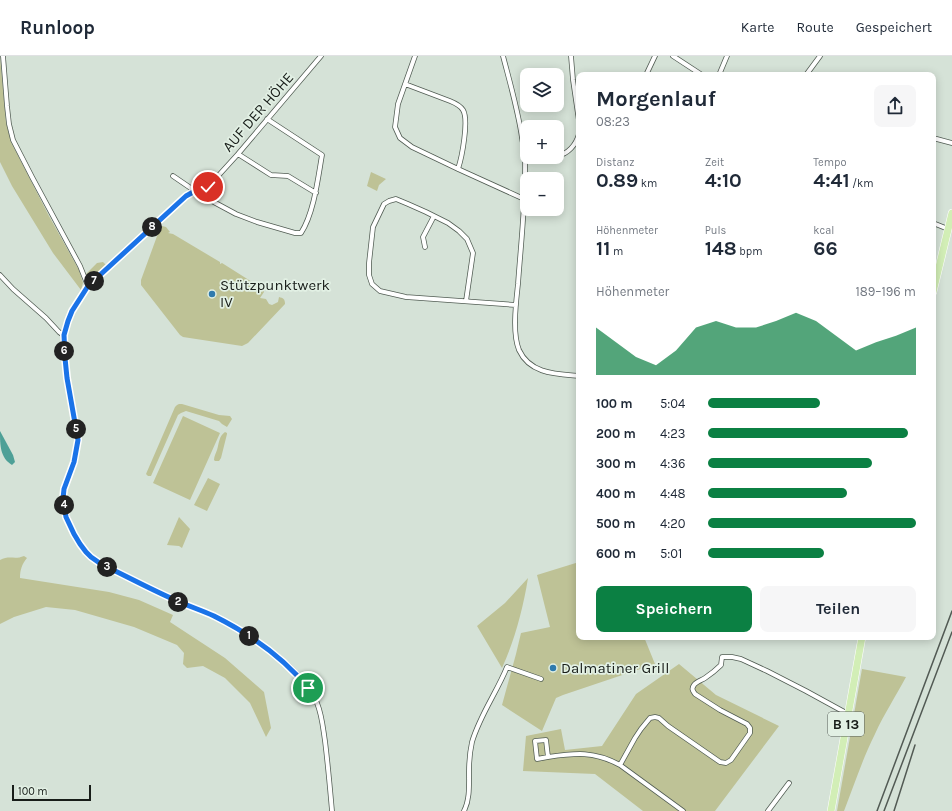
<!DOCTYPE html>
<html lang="de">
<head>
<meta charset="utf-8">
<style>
	:root { --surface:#fff; --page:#f6f6f7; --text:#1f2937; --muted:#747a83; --line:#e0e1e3; --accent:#0b8043 }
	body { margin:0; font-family:Karla,sans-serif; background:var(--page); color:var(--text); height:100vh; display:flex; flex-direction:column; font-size:15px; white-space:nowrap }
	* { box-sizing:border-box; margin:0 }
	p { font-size:13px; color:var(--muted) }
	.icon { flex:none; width:22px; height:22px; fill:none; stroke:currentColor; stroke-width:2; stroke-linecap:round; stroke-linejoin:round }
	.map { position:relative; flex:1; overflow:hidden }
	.panel { position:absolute; left:576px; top:16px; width:360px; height:568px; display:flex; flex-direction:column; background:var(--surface); border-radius:8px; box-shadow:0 2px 10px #0003 }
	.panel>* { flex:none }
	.tools { position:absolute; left:520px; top:12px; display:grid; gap:8px }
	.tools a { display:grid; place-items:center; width:44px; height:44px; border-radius:8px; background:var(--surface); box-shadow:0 2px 10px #0003; font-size:20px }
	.scale { position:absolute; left:12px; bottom:10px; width:79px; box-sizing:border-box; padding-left:4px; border:2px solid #181d19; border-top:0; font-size:11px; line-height:14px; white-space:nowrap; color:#181d19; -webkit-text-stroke:3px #e2f0e4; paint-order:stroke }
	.pin { position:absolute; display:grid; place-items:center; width:34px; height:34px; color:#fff; margin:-17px; border:2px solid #fff; border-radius:50%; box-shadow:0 1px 4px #0007 }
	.km { position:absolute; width:20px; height:20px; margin:-10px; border-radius:50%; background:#222; color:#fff; font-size:11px; line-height:20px; text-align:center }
	.round { display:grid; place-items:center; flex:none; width:42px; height:42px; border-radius:8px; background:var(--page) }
	.summary { display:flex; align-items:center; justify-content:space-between; height:68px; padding:0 20px }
	h1 { font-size:22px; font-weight:700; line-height:30px }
	.figures { display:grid; grid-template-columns:repeat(3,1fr); gap:6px; height:68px; padding:4px 20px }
	.figures div { display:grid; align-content:center }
	.figures b { font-size:20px; font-weight:700 }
	.figures small { font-size:11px; font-weight:400 }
	.figures p { font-size:11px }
	.chart { height:112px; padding:8px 20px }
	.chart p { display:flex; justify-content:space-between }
	.chart svg { width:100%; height:72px; margin-top:4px; fill:var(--accent); opacity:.7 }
	.cta { display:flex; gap:8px; margin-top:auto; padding:8px 20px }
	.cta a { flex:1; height:46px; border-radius:8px; background:var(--accent); color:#fff; font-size:16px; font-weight:700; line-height:46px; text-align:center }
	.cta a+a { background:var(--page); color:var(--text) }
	ul { padding:0 20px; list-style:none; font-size:13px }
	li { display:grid; grid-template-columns:64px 48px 1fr; align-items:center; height:30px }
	li i { height:10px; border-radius:5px; background:var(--accent) }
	header { display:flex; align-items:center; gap:24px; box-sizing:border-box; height:56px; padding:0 20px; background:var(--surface); border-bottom:1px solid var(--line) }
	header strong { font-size:19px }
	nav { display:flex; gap:22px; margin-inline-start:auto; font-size:14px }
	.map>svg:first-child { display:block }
	.green { fill:#bec296 }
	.water { fill:#4ea097 }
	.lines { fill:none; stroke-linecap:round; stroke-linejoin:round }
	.minor-casing { stroke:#515c53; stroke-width:5.5 }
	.primary-casing { stroke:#fff; stroke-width:8 }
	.minor { stroke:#fff; stroke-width:4 }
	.primary { stroke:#d2eeb6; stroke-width:7 }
	.rail { stroke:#525a54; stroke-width:1.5 }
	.route-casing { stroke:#fff; stroke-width:8 }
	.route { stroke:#1a73e8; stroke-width:5 }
	.poi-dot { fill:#2f7aad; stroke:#e2f0e4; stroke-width:1.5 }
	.labels { text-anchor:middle; stroke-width:3.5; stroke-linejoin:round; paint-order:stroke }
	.shield { fill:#e2f0e4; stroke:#555c56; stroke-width:1 }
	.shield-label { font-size:14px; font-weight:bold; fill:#181d19 }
	.street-label { font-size:15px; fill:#181d19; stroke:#e2f0e4 }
	.poi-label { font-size:15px; fill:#181d19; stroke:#e2f0e4; text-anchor:start }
</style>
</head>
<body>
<header>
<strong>Runloop</strong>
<nav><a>Karte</a><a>Route</a><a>Gespeichert</a></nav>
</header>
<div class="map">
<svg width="952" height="755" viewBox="0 0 952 755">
	<rect width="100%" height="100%" fill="#d5e2d7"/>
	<path class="green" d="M0 0 6 66 11 86 49 160 79 214 83 227 81 234 53 197 12 130 0 106Z
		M371 116 386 123 379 129 377 135 367 130Z
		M162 170 166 171 170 176 168 177 173 178 220 206V208L222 207 263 233 264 236 260 242 266 243 269 248 272 249 278 246 279 241C283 242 285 243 285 248L248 287 242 290 183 281 180 279 141 229V224L160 172Z
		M103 206 107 210 95 221 90 224 86 218 97 207Z
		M179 348H182L219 359 230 360 232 363 227 371 222 368 219 365 186 355 181 357 178 359 151 420H148L146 418 175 351 177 349Z
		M183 360 220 377 190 444 153 427Z
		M225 376 227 377V378L221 402 219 405H215L214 404C214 400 216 397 217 394 219 387 219 380 225 376Z
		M208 422 220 428 207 455 194 449Z
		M179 461 190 473 182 492 179 490 167 489Z
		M24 500 27 502C22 508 20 514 20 522L109 536 139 544 173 559 170 566 225 602 264 636 271 672 266 681 250 647 225 622 203 610 187 612 183 608 184 597 177 589 134 571 75 554 46 551 14 561 0 568V504C9 499 15 504 24 500Z
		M579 506V581H644L655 608 563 639 556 642 542 675 502 649 516 598 521 577 550 571 537 519Z
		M528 522C523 553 515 583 502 612L477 570 505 547Z
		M679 608 716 639 779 670 715 755H643L595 718 523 715 526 680 561 673 565 694 602 690 636 638Z
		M862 613 906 621C896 640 884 658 875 678 863 702 854 729 844 755H837Z"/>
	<path class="water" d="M0 375 13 399 15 406 12 409C0 402 0 389 0 375Z"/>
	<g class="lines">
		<defs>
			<path id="minor" d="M3 0 7 50 9 68 13 84 32 121 80 210 88 230 72 255 68 265 63 279 67 322 78 384 74 406 64 433 63 443 67 461 74 478 80 488 86 496 91 501 101 508C125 520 150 532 175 544 187 550 201 554 214 560 248 577 302 611 317 647 322 659 323 672 325 685 328 709 330 732 332 755
				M415 0 398 48 395 71 400 82 412 91 458 113 524 143
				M503 0C510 27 518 54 522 82 523 89 525 96 525 103 526 145 521 186 518 228 516 247 512 276 519 294 530 318 556 318 579 320
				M571 0 573 24 579 65
				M673 0 702 19
				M646 19 655 0
				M719 19 727 0
				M806 19 820 0
				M405 28 450 45C455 47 460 49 463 54 469 64 462 101 458 113
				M933 82 952 87
				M238 98 271 119 288 120 316 137
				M557 100C568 98 576 89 579 78
				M525 102 537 101
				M173 120 195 135 203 134 208 131 238 98 321 0
				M203 134 206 140 210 144 236 158 257 166 295 177H301C314 157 318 122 322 99L267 63
				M933 167 948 173
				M425 191 423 181 434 160
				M0 219 13 233 46 262 59 276 63 279
				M88 230 183 143 195 135
				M466 245 473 197 467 183 459 175 448 167 426 156 408 148 396 143 389 145 384 148 373 171 369 207V219L372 228 380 235 406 241 516 249
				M546 684 548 701 537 703 535 685Z
				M548 701C576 697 594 695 620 709
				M464 755C470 743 469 729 469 716 469 706 470 695 472 686 480 659 497 636 507 611L541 623
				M683 755 620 709 635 682 641 673 650 662 655 661 659 662 668 670 720 706 726 707 731 704 750 677V672L747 668 720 654 695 638C693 635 691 633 694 629 696 626 702 624 705 622 711 618 716 614 721 609L722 601H732L741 603 767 615 806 635 848 658
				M768 755 789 727"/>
			<path id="primary" d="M933 236 952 157
				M831 755 862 581"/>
		</defs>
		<use href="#minor" class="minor-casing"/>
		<use href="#primary" class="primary-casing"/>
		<use href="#minor" class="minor"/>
		<use href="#primary" class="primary"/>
		<path class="rail" d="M877 755 952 555
			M884 755 952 576
			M894 755 915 689"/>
	</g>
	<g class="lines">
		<defs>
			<path id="route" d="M208 131 203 134 195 135 186 140 88 230 72 255 68 265 64 279 65 302 67 322 78 384 74 406 64 433 63 443 66 461 74 478 80 488 86 496 91 501 101 508C126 520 150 533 175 544 188 550 201 554 214 560 250 578 283 601 308 632"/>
		</defs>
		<use href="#route" class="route-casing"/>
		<use href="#route" class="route"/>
	</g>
	<g class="poi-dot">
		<circle cx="212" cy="238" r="4"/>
		<circle cx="553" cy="612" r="4"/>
	</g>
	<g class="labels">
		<rect class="shield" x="828" y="656" width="36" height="24" rx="3"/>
		<g class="shield-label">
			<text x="846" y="673">B 13</text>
		</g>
		<g class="street-label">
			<text transform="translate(258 56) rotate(-49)" y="5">AUF DER HÖHE</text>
		</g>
		<g class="poi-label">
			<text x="220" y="234">Stützpunktwerk<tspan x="220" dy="17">IV</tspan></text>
			<text x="561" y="617">Dalmatiner Grill</text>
		</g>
	</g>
</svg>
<div class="tools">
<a><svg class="icon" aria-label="layers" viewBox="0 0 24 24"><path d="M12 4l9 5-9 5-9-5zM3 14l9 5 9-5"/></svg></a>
<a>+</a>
<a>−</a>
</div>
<div class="scale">100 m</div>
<div class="pin" style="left:308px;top:632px;background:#1e9e55"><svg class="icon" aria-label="arrive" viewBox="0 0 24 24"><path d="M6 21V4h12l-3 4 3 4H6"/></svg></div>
<div class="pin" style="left:208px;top:131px;background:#d93025"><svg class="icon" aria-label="check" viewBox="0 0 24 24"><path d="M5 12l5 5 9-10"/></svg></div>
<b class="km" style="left:249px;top:580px">1</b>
<b class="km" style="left:178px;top:546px">2</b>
<b class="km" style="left:107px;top:511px">3</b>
<b class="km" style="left:64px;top:449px">4</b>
<b class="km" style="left:76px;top:373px">5</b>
<b class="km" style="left:64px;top:295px">6</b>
<b class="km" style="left:94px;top:225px">7</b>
<b class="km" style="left:152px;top:171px">8</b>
<section class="panel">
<div class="summary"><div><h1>Morgenlauf</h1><p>08:23</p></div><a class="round"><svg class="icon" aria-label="share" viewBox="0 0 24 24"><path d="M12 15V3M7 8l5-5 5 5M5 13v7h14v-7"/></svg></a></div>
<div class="figures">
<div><p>Distanz</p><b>0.89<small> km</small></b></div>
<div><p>Zeit</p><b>4:10</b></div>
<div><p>Tempo</p><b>4:41<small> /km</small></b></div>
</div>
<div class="figures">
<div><p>Höhenmeter</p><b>11<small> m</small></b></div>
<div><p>Puls</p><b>148<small> bpm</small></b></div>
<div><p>kcal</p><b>66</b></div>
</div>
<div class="chart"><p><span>Höhenmeter</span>189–196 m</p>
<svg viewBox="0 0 160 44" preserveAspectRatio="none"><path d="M0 44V15L10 24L20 33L30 38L40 29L50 15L60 11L70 15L80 15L90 11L100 6L110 11L120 20L130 29L140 24L150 20L160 15V44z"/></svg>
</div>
<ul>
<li><b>100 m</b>5:04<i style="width:54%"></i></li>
<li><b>200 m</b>4:23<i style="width:96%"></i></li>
<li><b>300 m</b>4:36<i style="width:79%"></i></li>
<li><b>400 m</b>4:48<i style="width:67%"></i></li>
<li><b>500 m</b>4:20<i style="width:100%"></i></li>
<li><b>600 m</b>5:01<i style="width:56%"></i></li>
</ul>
<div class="cta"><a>Speichern</a><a>Teilen</a></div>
</section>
</div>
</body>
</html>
